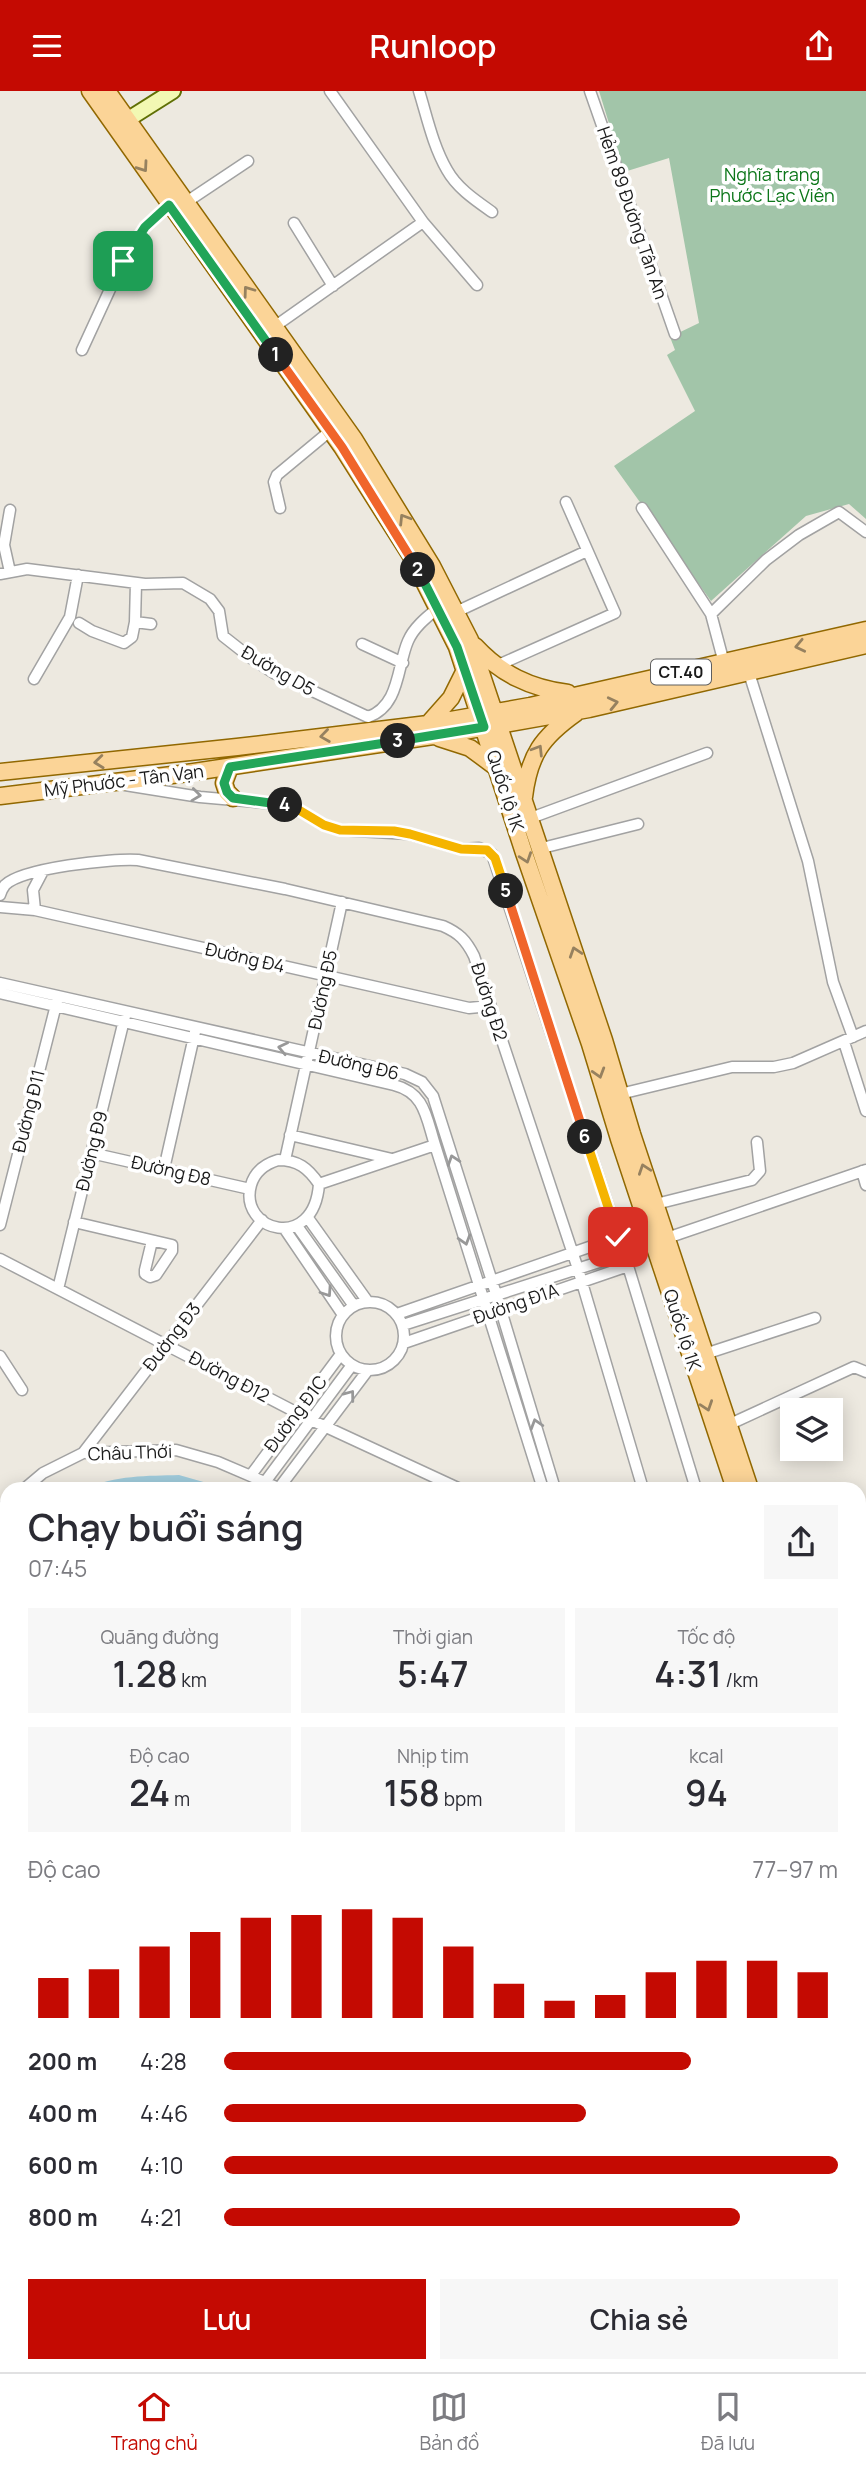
<!DOCTYPE html>
<html lang="vi">
<head>
<meta charset="utf-8">
<style>
	:root { --surface:#fff; --page:#f7f7f7; --text:#2b2b33; --muted:#7c7c81; --line:#e1e1e2; --accent:#c40a02 }
	body { margin:0; font-family:Manrope,sans-serif; background:var(--page); color:var(--text); height:100vh; display:flex; flex-direction:column; font-size:26px; white-space:nowrap }
	* { box-sizing:border-box; margin:0 }
	p { font-size:23px; color:var(--muted) }
	.icon { flex:none; width:38px; height:38px; fill:none; stroke:currentColor; stroke-width:2; stroke-linecap:round; stroke-linejoin:round }
	.map { position:relative; flex:1; overflow:hidden }
	.drawer { position:absolute; left:0px; top:1391px; width:866px; height:891px; display:flex; flex-direction:column; background:var(--surface); border-radius:21px 21px 0 0; box-shadow:0 4px 18px #0003 }
	.drawer>* { flex:none }
	.fabs { position:absolute; left:780px; top:1307px; display:grid; gap:14px }
	.fabs a { display:grid; place-items:center; width:63px; height:63px; border-radius:0px; background:var(--surface); box-shadow:0 4px 18px #0003; font-size:35px }
	.pin { position:absolute; display:grid; place-items:center; width:60px; height:60px; color:#fff; margin:-30px; border-radius:14px; box-shadow:0 4px 10px #0006 }
	.km { position:absolute; width:35px; height:35px; margin:-18px; border-radius:50%; background:#222; color:#fff; font-size:19px; line-height:35px; text-align:center }
	.round { display:grid; place-items:center; flex:none; width:74px; height:74px; border-radius:0px; background:var(--page) }
	.head { display:flex; align-items:center; justify-content:space-between; height:119px; padding:0 28px }
	h1 { font-size:38px; font-weight:600; line-height:52px }
	.figures { display:grid; grid-template-columns:repeat(3,1fr); gap:10px; height:119px; padding:7px 28px }
	.figures div { display:grid; align-content:center; border-radius:0px; background:var(--page); text-align:center }
	.figures b { font-size:35px; font-weight:600 }
	.figures small { font-size:19px; font-weight:400 }
	.figures p { font-size:19px }
	.chart { height:196px; padding:14px 28px }
	.chart p { display:flex; justify-content:space-between }
	.chart svg { width:100%; height:126px; margin-top:7px; stroke:var(--accent); stroke-width:6 }
	.primary-button { display:flex; gap:14px; margin-top:auto; padding:14px 28px }
	.primary-button a { flex:1; height:80px; border-radius:0px; background:var(--accent); color:#fff; font-size:28px; font-weight:600; line-height:80px; text-align:center }
	.primary-button a+a { background:var(--page); color:var(--text) }
	ul { padding:0 28px; list-style:none; font-size:23px }
	li { display:grid; grid-template-columns:112px 84px 1fr; align-items:center; height:52px }
	li i { height:18px; border-radius:9px; background:var(--accent) }
	header { display:flex; justify-content:space-between; align-items:center; height:91px; padding:0 28px; background:var(--accent); color:#fff; font-size:32px; font-weight:600 }
	.tabs { display:flex; justify-content:space-around; align-items:center; height:98px; border-top:2px solid var(--line); background:var(--surface); font-size:19px; color:var(--muted) }
	.tabs a { display:grid; justify-items:center; gap:4px }
	.tabs .selected { color:var(--accent) }
	.map>svg:first-child { display:block }
	.forest { fill:#a3cc95 }
	.cemetery { fill:#a2c5a9 }
	.water { fill:#a0cbdb }
	.lines { fill:none; stroke-linecap:round; stroke-linejoin:round }
	.stream { stroke:#a0cbdb; stroke-width:2.5 }
	.street-casing { stroke:#a2a2a2; stroke-width:13 }
	.secondary-casing { stroke:#5f6f05; stroke-width:18 }
	.primary-casing { stroke:#916801; stroke-width:19 }
	.street { stroke:#fff; stroke-width:10 }
	.secondary { stroke:#f2f8b3; stroke-width:14 }
	.primary { stroke:#fbd497; stroke-width:16 }
	.oneway { stroke:#96815f }
	.oneway2 { stroke:#989898 }
	.split-1-casing { stroke:#fff; stroke-width:14 }
	.split-2-casing { stroke:#fff; stroke-width:14 }
	.split-3-casing { stroke:#fff; stroke-width:14 }
	.split-4-casing { stroke:#fff; stroke-width:14 }
	.split-5-casing { stroke:#fff; stroke-width:14 }
	.split-6-casing { stroke:#fff; stroke-width:14 }
	.split-7-casing { stroke:#fff; stroke-width:14 }
	.split-1 { stroke:#22a559; stroke-width:9 }
	.split-2 { stroke:#f0652b; stroke-width:9 }
	.split-3 { stroke:#22a559; stroke-width:9 }
	.split-4 { stroke:#22a559; stroke-width:9 }
	.split-5 { stroke:#f5b400; stroke-width:9 }
	.split-6 { stroke:#f0652b; stroke-width:9 }
	.split-7 { stroke:#f5b400; stroke-width:9 }
	.labels { text-anchor:middle; stroke-width:7; stroke-linejoin:round; paint-order:stroke }
	.shield { fill:#fff; stroke:#5f5f5f; stroke-width:2 }
	.shield-label { font-size:16px; font-weight:bold; fill:#1b1b1b }
	.park-label { font-size:18px; fill:#0c7619; stroke:#fff }
	.street-label { font-size:18px; fill:#1b1b1b; stroke:#fff }
</style>
</head>
<body>
<header><svg class="icon" aria-label="menu" viewBox="0 0 24 24"><path d="M4 6h16M4 12h16M4 18h16"/></svg>Runloop<svg class="icon" aria-label="share" viewBox="0 0 24 24"><path d="M12 15V3M7 8l5-5 5 5M5 13v7h14v-7"/></svg></header>
<div class="map">
<svg width="866" height="2281" viewBox="0 0 866 2281">
	<rect width="100%" height="100%" fill="#ede9e0"/>
	<path class="forest" d="M7 1429V1488L4 1497 7 1502V1973L0 1971V1435Z"/>
	<path class="cemetery" d="M599 0H866V428L849 413 806 425 711 510 614 375 695 320 667 264 675 259 670 246 699 232 669 67 624 81Z"/>
	<path class="water" d="M179 1384 228 1398H87C113 1384 149 1385 179 1384Z"/>
	<g class="lines">
		<path class="stream" d="M859 1829 864 1827
			M702 2281 708 2275"/>
		<defs>
			<path id="street" d="M330 0 423 131 477 194
				M419 0C427 26 433 55 447 79 457 97 475 109 492 121
				M590 0 675 243
				M185 112 248 70
				M294 132 333 195
				M274 236 423 131
				M82 259 123 170 145 136 169 114
				M280 417 274 391 277 384 330 340
				M642 417 711 523
				M10 481 4 454 10 419
				M0 483 27 478 145 493 183 492 210 508 219 520 223 545 251 567 274 582 368 626C400 615 397 575 408 550 414 536 427 526 438 517
				M136 492 135 531 151 533
				M456 521 587 460
				M79 532 92 540 124 552 132 546 135 531
				M362 553 403 572
				M724 572 711 523 766 469 799 444 839 421 866 441
				M496 575 615 522 566 411
				M749 582 808 770 833 891 853 946
				M34 588 70 526 78 484
				M125 694 200 706 277 713 294 716 324 734 340 739 409 743 461 758 479 757 492 763 628 1175 696 1398
				M528 728 707 662
				M538 758 638 733
				M0 804C1 800 2 798 5 794 22 777 113 767 138 769L285 798 443 835C459 842 466 849 474 865L578 1178 643 1398
				M0 816 35 819 469 917 490 915
				M35 819 33 799 43 780
				M0 892 405 983 422 991 433 1005 497 1206 555 1398
				M0 902 394 994C425 1002 426 1026 435 1054L543 1398
				M844 951 866 1020
				M620 1003 732 976H774L793 972 866 940
				M290 1044 392 1068
				M91 1062 250 1098
				M278 1069C298 1069 308 1077 319 1093 314 1162 238 1140 251 1094 255 1080 265 1073 278 1069Z
				M285 1069 342 811
				M164 1078 195 941
				M862 1080 866 1094
				M319 1093 435 1054
				M656 1113 752 1089 760 1080 757 1051
				M308 1127 368 1211
				M74 1131 172 1154V1160L156 1184 150 1186 145 1183V1179L152 1150
				M0 1134 57 910
				M297 1135 354 1215
				M284 1137 343 1224
				M667 1147 866 1079
				M0 1168 311 1329 460 1398
				M58 1198 125 925
				M336 1245a34 34 0 1 1 68 0a34 34 0 1 1-68 0Z
				M397 1223 618 1146
				M403 1234 624 1163
				M404 1252 628 1175
				M705 1263 815 1227
				M0 1265 22 1299
				M728 1334 854 1276 866 1281
				M83 1362 262 1129
				M251 1384 341 1263
				M265 1391 352 1274
				M279 1397 368 1279
				M24 1398 43 1382 83 1362 176 1359 218 1371 281 1398
				M0 1419 7 1413
				M859 2243 866 2240
				M775 2281 789 2275"/>
			<path id="secondary" d="M127 29 173 0"/>
			<path id="primary" d="M90 0 342 356 411 465 457 556 524 762 590 953 619 1048 735 1398
				M107 0 354 348 432 475 470 549 604 949 632 1043 750 1398
				M475 555C501 583 530 597 568 602
				M428 633 451 607 465 579
				M439 647 470 657 497 677
				M230 676 224 692 227 701 233 707
				M0 681 237 656 428 633 530 615 866 539
				M0 705 180 683 453 642 589 618 866 554
				M524 706C529 664 542 646 576 622
				M859 1731 866 1751
				M859 1779 866 1799"/>
		</defs>
		<use href="#street" class="street-casing"/>
		<use href="#secondary" class="secondary-casing"/>
		<use href="#primary" class="primary-casing"/>
		<use href="#street" class="street"/>
		<use href="#secondary" class="secondary"/>
		<use href="#primary" class="primary"/>
	</g>
	<defs><path id="oneway-chevron" d="M-2-3.5L2.5 0L-2 3.5" fill="none" stroke-width="1.6" stroke-linecap="round" stroke-linejoin="round" transform="scale(1.75)"/></defs>
	<g class="oneway">
		<use href="#oneway-chevron" transform="translate(143 76) rotate(55)"/>
		<use href="#oneway-chevron" transform="translate(248 200) rotate(-126)"/>
		<use href="#oneway-chevron" transform="translate(404 428) rotate(-122)"/>
		<use href="#oneway-chevron" transform="translate(800 555) rotate(168)"/>
		<use href="#oneway-chevron" transform="translate(613 612) rotate(-13)"/>
		<use href="#oneway-chevron" transform="translate(325 645) rotate(172)"/>
		<use href="#oneway-chevron" transform="translate(538 659) rotate(-58)"/>
		<use href="#oneway-chevron" transform="translate(99 671) rotate(174)"/>
		<use href="#oneway-chevron" transform="translate(526 767) rotate(71)"/>
		<use href="#oneway-chevron" transform="translate(575 861) rotate(-108)"/>
		<use href="#oneway-chevron" transform="translate(599 982) rotate(73)"/>
		<use href="#oneway-chevron" transform="translate(644 1078) rotate(-109)"/>
		<use href="#oneway-chevron" transform="translate(707 1315) rotate(71)"/>
	</g>
	<g class="oneway2">
		<use href="#oneway-chevron" transform="translate(196 704) rotate(7)"/>
		<use href="#oneway-chevron" transform="translate(283 957) rotate(-168)"/>
		<use href="#oneway-chevron" transform="translate(453 1069) rotate(-108)"/>
		<use href="#oneway-chevron" transform="translate(465 1149) rotate(73)"/>
		<use href="#oneway-chevron" transform="translate(327 1201) rotate(56)"/>
		<use href="#oneway-chevron" transform="translate(350 1304) rotate(-53)"/>
		<use href="#oneway-chevron" transform="translate(536 1333) rotate(-107)"/>
	</g>
	<g class="lines">
		<defs>
			<path id="split-1" d="M123 170 145 136 169 114 276 264"/>
			<path id="split-2" d="M276 264 342 356 418 479"/>
			<path id="split-3" d="M398 650 484 636 457 556 418 479"/>
			<path id="split-4" d="M285 714 233 707 227 701 224 692 230 676 398 650"/>
			<path id="split-5" d="M285 714 294 716 324 734 340 739 394 740 410 743 461 758 487 759 495 767 506 800"/>
			<path id="split-6" d="M506 800 585 1046"/>
			<path id="split-7" d="M585 1046 618 1146"/>
		</defs>
		<use href="#split-1" class="split-1-casing"/>
		<use href="#split-2" class="split-2-casing"/>
		<use href="#split-3" class="split-3-casing"/>
		<use href="#split-4" class="split-4-casing"/>
		<use href="#split-5" class="split-5-casing"/>
		<use href="#split-6" class="split-6-casing"/>
		<use href="#split-7" class="split-7-casing"/>
		<use href="#split-1" class="split-1"/>
		<use href="#split-2" class="split-2"/>
		<use href="#split-3" class="split-3"/>
		<use href="#split-4" class="split-4"/>
		<use href="#split-5" class="split-5"/>
		<use href="#split-6" class="split-6"/>
		<use href="#split-7" class="split-7"/>
	</g>
	<g class="labels">
		<rect class="shield" x="651" y="568.5" width="60" height="25" rx="5"/>
		<g class="shield-label">
			<text x="681" y="587">CT.40</text>
		</g>
		<g class="park-label">
			<text x="772" y="90">Nghĩa trang<tspan x="772" dy="21">Phước Lạc Viên</tspan></text>
		</g>
		<g class="street-label">
			<text transform="translate(632 122) rotate(71)" y="6">Hẻm 89 Đường Tân An</text>
			<text transform="translate(278 580) rotate(30)" y="6">Đường D5</text>
			<text transform="translate(124 690) rotate(-7)" y="6">Mỹ Phước - Tân Vạn</text>
			<text transform="translate(505 700) rotate(72)" y="6">Quốc lộ 1K</text>
			<text transform="translate(245 867) rotate(13)" y="6">Đường Đ4</text>
			<text transform="translate(323 899) rotate(-78)" y="6">Đường Đ5</text>
			<text transform="translate(489 911) rotate(72)" y="6">Đường Đ2</text>
			<text transform="translate(359 974) rotate(13)" y="6">Đường Đ6</text>
			<text transform="translate(29 1020) rotate(-76)" y="6">Đường Đ11</text>
			<text transform="translate(92 1060) rotate(-76)" y="6">Đường Đ9</text>
			<text transform="translate(171 1080) rotate(13)" y="6">Đường Đ8</text>
			<text transform="translate(516 1213) rotate(-19)" y="6">Đường Đ1A</text>
			<text transform="translate(682 1239) rotate(72)" y="6">Quốc lộ 1K</text>
			<text transform="translate(172 1246) rotate(-52)" y="6">Đường Đ3</text>
			<text transform="translate(229 1286) rotate(28)" y="6">Đường Đ12</text>
			<text transform="translate(296 1323) rotate(-53)" y="6">Đường Đ1C</text>
			<text transform="translate(130 1362) rotate(-2)" y="6">Châu Thới</text>
		</g>
	</g>
</svg>
<div class="fabs">
<a><svg class="icon" aria-label="layers" viewBox="0 0 24 24"><path d="M12 4l9 5-9 5-9-5zM3 14l9 5 9-5"/></svg></a>
</div>
<div class="pin" style="left:123px;top:170px;background:#1e9e55"><svg class="icon" aria-label="arrive" viewBox="0 0 24 24"><path d="M6 21V4h12l-3 4 3 4H6"/></svg></div>
<div class="pin" style="left:618px;top:1146px;background:#d93025"><svg class="icon" aria-label="check" viewBox="0 0 24 24"><path d="M5 12l5 5 9-10"/></svg></div>
<b class="km" style="left:276px;top:264px">1</b>
<b class="km" style="left:418px;top:479px">2</b>
<b class="km" style="left:398px;top:650px">3</b>
<b class="km" style="left:285px;top:714px">4</b>
<b class="km" style="left:506px;top:800px">5</b>
<b class="km" style="left:585px;top:1046px">6</b>
<section class="drawer">
<div class="head"><div><h1>Chạy buổi sáng</h1><p>07:45</p></div><a class="round"><svg class="icon" aria-label="share" viewBox="0 0 24 24"><path d="M12 15V3M7 8l5-5 5 5M5 13v7h14v-7"/></svg></a></div>
<div class="figures">
<div><p>Quãng đường</p><b>1.28<small> km</small></b></div>
<div><p>Thời gian</p><b>5:47</b></div>
<div><p>Tốc độ</p><b>4:31<small> /km</small></b></div>
</div>
<div class="figures">
<div><p>Độ cao</p><b>24<small> m</small></b></div>
<div><p>Nhịp tim</p><b>158<small> bpm</small></b></div>
<div><p>kcal</p><b>94</b></div>
</div>
<div class="chart"><p><span>Độ cao</span>77–97 m</p>
<svg viewBox="0 0 160 44" preserveAspectRatio="none"><path d="M5 44V30M15 44V27M25 44V19M35 44V14M45 44V9M55 44V8M65 44V6M75 44V9M85 44V19M95 44V32M105 44V38M115 44V36M125 44V28M135 44V24M145 44V24M155 44V28"/></svg>
</div>
<ul>
<li><b>200 m</b>4:28<i style="width:76%"></i></li>
<li><b>400 m</b>4:46<i style="width:59%"></i></li>
<li><b>600 m</b>4:10<i style="width:100%"></i></li>
<li><b>800 m</b>4:21<i style="width:84%"></i></li>
</ul>
<div class="primary-button"><a>Lưu</a><a>Chia sẻ</a></div>
</section>
</div>
<nav class="tabs">
<a class="selected"><svg class="icon" aria-label="home" viewBox="0 0 24 24"><path d="M3 11l9-7 9 7M6 9v11h12V9"/></svg>Trang chủ</a>
<a><svg class="icon" aria-label="map" viewBox="0 0 24 24"><path d="M3 6l6-2 6 2 6-2v14l-6 2-6-2-6 2zM9 4v14M15 6v14"/></svg>Bản đồ</a>
<a><svg class="icon" aria-label="saved" viewBox="0 0 24 24"><path d="M7 4h10v16l-5-4-5 4z"/></svg>Đã lưu</a>
</nav>
</body>
</html>
